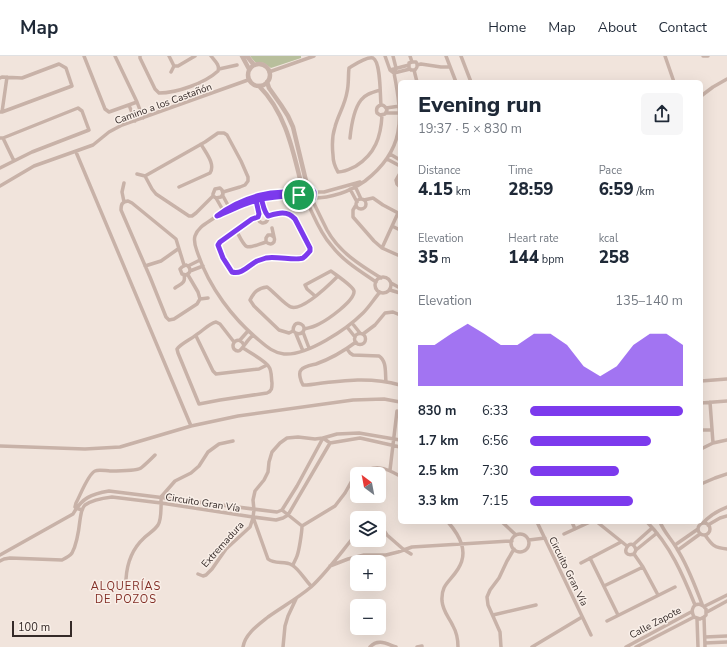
<!DOCTYPE html>
<html lang="en">
<head>
<meta charset="utf-8">
<style>
	:root { --surface:#fff; --page:#f6f6f7; --text:#1f2937; --muted:#747a83; --line:#e0e1e3; --accent:#7c3aed }
	body { margin:0; font-family:"Nunito Sans",sans-serif; background:var(--page); color:var(--text); height:100vh; display:flex; flex-direction:column; font-size:15px; white-space:nowrap }
	* { box-sizing:border-box; margin:0 }
	p { font-size:13px; color:var(--muted) }
	.icon { flex:none; width:22px; height:22px; fill:none; stroke:currentColor; stroke-width:2; stroke-linecap:round; stroke-linejoin:round }
	.map { position:relative; flex:1; overflow:hidden }
	.side { position:absolute; left:398px; top:24px; width:305px; height:444px; display:flex; flex-direction:column; background:var(--surface); border-radius:6px; box-shadow:0 4px 16px #0002 }
	.side>* { flex:none }
	.needle { width:26px; rotate:328deg }
	.controls { position:absolute; left:350px; top:411px; display:grid; gap:8px }
	.controls a { display:grid; place-items:center; width:36px; height:36px; border-radius:6px; background:var(--surface); box-shadow:0 4px 16px #0002; font-size:20px }
	.scale { position:absolute; left:12px; bottom:10px; width:60px; box-sizing:border-box; padding-left:4px; border:2px solid #352a28; border-top:0; font-size:11px; line-height:14px; white-space:nowrap; color:#352a28; -webkit-text-stroke:3px #f9efe8; paint-order:stroke }
	.pin { position:absolute; display:grid; place-items:center; width:34px; height:34px; color:#fff; margin:-17px; border:2px solid #fff; border-radius:50%; box-shadow:0 1px 4px #0007 }
	.round { display:grid; place-items:center; flex:none; width:42px; height:42px; border-radius:6px; background:var(--page) }
	.head { display:flex; align-items:center; justify-content:space-between; height:68px; padding:0 20px }
	h1 { font-size:22px; font-weight:800; line-height:30px }
	.metrics { display:grid; grid-template-columns:repeat(3,1fr); gap:6px; height:68px; padding:4px 20px }
	.metrics div { display:grid; align-content:center }
	.metrics b { font-size:17px; font-weight:800 }
	.metrics small { font-size:11px; font-weight:400 }
	.metrics p { font-size:11px }
	.chart { height:112px; padding:8px 20px }
	.chart p { display:flex; justify-content:space-between }
	.chart svg { width:100%; height:72px; margin-top:4px; fill:var(--accent); opacity:.7 }
	ul { padding:0 20px; list-style:none; font-size:13px }
	li { display:grid; grid-template-columns:64px 48px 1fr; align-items:center; height:30px }
	li i { height:10px; border-radius:5px; background:var(--accent) }
	header { display:flex; align-items:center; gap:24px; box-sizing:border-box; height:56px; padding:0 20px; background:var(--surface); border-bottom:1px solid var(--line) }
	header strong { font-size:19px }
	nav { display:flex; gap:22px; margin-inline-start:auto; font-size:14px }
	.map>svg:first-child { display:block }
	.green { fill:#b8bf9c }
	.lines { fill:none; stroke-linecap:round; stroke-linejoin:round }
	.minor { stroke:#c8b2a8; stroke-width:3.5 }
	.tertiary { stroke:#c8b2a8; stroke-width:4.5 }
	.route-casing { stroke:#fff; stroke-width:8 }
	.route { stroke:#7c3aed; stroke-width:5 }
	.labels { text-anchor:middle; stroke-width:3; stroke-linejoin:round; paint-order:stroke }
	.street-label { font-size:10px; fill:#352a28; stroke:#f9efe8 }
	.neighbourhood-label { font-size:11px; letter-spacing:1px; fill:#812d25; stroke:#f9efe8 }
</style>
</head>
<body>
<header>
<strong>Map</strong>
<nav><a>Home</a><a>Map</a><a>About</a><a>Contact</a></nav>
</header>
<div class="map">
<svg width="727" height="591" viewBox="0 0 727 591">
	<rect width="100%" height="100%" fill="#f1e4dc"/>
	<path class="green" d="M250 0H301V2L271 12 264 7 255 6Z"/>
	<g class="lines">
		<path class="minor" d="M84 0 105 53 109 56 137 46
			M115 0 137 46 143 62
			M140 0V2L155 33 159 37C177 37 205 27 218 15 220 9 215 5 211 0
			M169 0 174 10H178L195 0
			M393 0 396 12 395 15
			M410 0 412 6 409 7V12L411 14H415C418 11 418 9 416 6H412
			M446 0 456 26
			M461 0 471 26
			M665 0 674 26
			M703 0H708
			M417 9 421 8 441 11H450
			M219 13 237 9
			M390 14 409 9
			M414 14 417 26
			M171 16 174 10
			M269 16 314 0
			M394 17 410 13
			M0 22 2 21 22 22 59 8 66 12 72 30 2 56H0
			M701 40 713 31 727 23
			M129 49 135 65
			M381 49C380 40 381 6 373 2 367 0 354 9 349 12 348 20 349 28 347 36 345 49 338 59 335 71 332 80 332 90 333 99 333 105 335 111 338 116 345 116 350 113 356 110 375 98 381 81 382 59
			M386 52 387 54 385 58 380 59 377 57C375 50 382 46 386 52L400 50
			M2 56 7 21
			M386 57H400
			M0 82H3L78 52 82 55 89 74 32 96 0 112
			M3 82 14 105
			M350 82C351 72 354 53 361 44 365 38 373 36 380 34
			M76 96 191 370
			M390 98 400 104
			M387 103 400 110
			M400 117 396 124 397 128 400 131
			M137 118 145 120
			M0 130 34 110 93 89 109 76 122 69 248 24
			M355 130 361 143
			M179 131 210 117C216 108 205 96 201 88
			M350 133 357 146
			M299 135C275 137 251 139 229 151 224 154 219 158 214 162 207 167 198 171 195 180 193 186 196 192 198 198 209 231 233 263 260 285 267 291 274 297 284 298 307 300 347 273 363 257 369 251 374 243 380 236
			M314 136H324L360 126
			M213 140 196 157 192 160H189L156 138 152 133 145 120 205 86 218 77H224L227 79 241 105 248 121V125L245 129 240 131 223 136
			M223 140 230 153
			M261 140C262 145 263 153 265 157 267 160 269 158 268 162 268 163 268 164 267 165 260 173 251 155 265 157
			M216 142 221 141 223 138 222 134 220 132 215 133 213 138V140L216 142 224 156
			M255 142 259 158
			M313 142C333 142 349 136 365 125 405 94 403 63 394 17L390 14 385 0
			M312 143C317 154 322 164 327 174 339 196 360 209 381 222
			M356 148a5 5 0 1 1 10 0a5 5 0 1 1-10 0Z
			M364 144 373 142 383 149 400 158
			M124 146 122 136 124 127
			M307 146C314 160 320 177 331 189 343 205 360 215 376 226
			M356 149 353 154V161L374 185 382 192 400 200
			M222 158C234 153 245 147 257 144 271 140 285 140 299 139
			M258 161 253 163 220 186 218 189 223 202 232 216C242 219 249 209 257 205 260 204 263 203 266 202 276 200 297 205 303 202 306 200 308 197 310 195V192L295 163C287 154 278 157 268 159
			M392 170 400 174
			M272 172 274 181
			M236 174C247 195 244 193 266 186 271 190 276 187 274 181L271 179H268L266 182V186
			M382 192 398 157
			M184 209 176 183 132 147 128 145C122 146 121 148 121 154L150 221 166 261 169 264 174 263 197 248 200 243 198 236 188 219
			M145 210 161 205 178 193
			M188 210 200 204
			M190 215C190 212 189 210 186 209L182 211 180 213 182 218 186 219 189 217 190 215 203 210
			M375 229a8 8 0 1 1 16 0a8 8 0 1 1-16 0Z
			M391 227 400 232
			M175 232C181 228 186 227 184 219
			M390 234 400 237
			M200 243 208 242
			M352 267 360 277
			M347 271 355 281
			M304 273C309 272 314 271 319 268 327 264 355 245 354 235 353 230 336 219 331 215L305 229 307 233 315 240
			M293 275C293 271 295 265 301 268 308 271 302 283 293 275L289 277 279 274 254 250 250 244C254 236 258 232 267 231 273 235 286 250 291 251 303 255 330 228 338 220
			M303 276 309 292
			M354.5 283a5.5 5.5 0 1 1 11 0a5.5 5.5 0 1 1-11 0Z
			M296 278 303 295
			M363 278 375 269 385 257 393 256 400 259
			M196 280 213 315 216 318 259 313 267 309
			M240 284 248 275
			M234 286 220 268 216 266C208 268 203 275 196 279 190 284 182 287 177 293L178 297 199 348 220 344 267 337C272 335 272 332 272 327 271 322 272 315 269 311 266 305 249 296 243 292
			M356 286C344 295 330 303 316 308 312 309 304 310 301 314 298 317 301 326 303 329H307C339 325 368 320 400 329
			M244 289C239 279 230 287 234 293 240 299 243 290 246 287 248 284 250 282 253 279
			M347 293 350 297 353 299 379 300C387 305 385 317 386 326
			M701 325 727 323
			M710 346 713 387
			M701 347 727 345
			M701 374H711
			M0 390 85 393 120 391 191 370 238 360 353 344 384 343 400 346
			M701 393 713 387 727 384
			M390 414 397 355
			M359 418C375 408 384 411 400 420
			M701 428 715 422 727 418
			M82 454 76 452 75 451 76 447C80 440 88 418 95 415 99 413 106 415 110 415 117 415 136 415 141 412 146 408 151 403 155 399
			M282 454 302 470
			M448 466C460 480 469 496 458 513 450 526 441 528 442 545 443 556 449 561 453 570 457 577 458 583 458 591
			M502 466 516 479
			M537 466 591 579
			M572 466 575 473
			M597 466 627 490
			M647 466C670 489 683 519 695 549
			M660 466C664 476 672 484 677 493 688 510 695 530 702 548
			M379 467 387 479 403 493 411 498
			M703 467C710 459 717 455 727 451
			M698 473a6 6 0 1 1 12 0a6 6 0 1 1-12 0Z
			M708 469 720 462 727 460
			M302 470 335 450 345 437 354 421 357 419
			M564 478 590 466
			M511 487a9 9 0 1 1 18 0a9 9 0 1 1-18 0Z
			M705 479C712 489 714 492 727 493
			M529 484 545 482
			M633 489 652 472
			M675 489 698 473
			M636 494C631 477 617 503 634 498L636 494 657 477
			M678 494 700 478
			M634 498 643 511 658 539
			M0 499 73 458C82 442 91 438 109 435L277 456 282 454 297 430 323 382 337 378 359 377 400 384
			M590 502 618 559
			M0 505 4 503 10 502 62 504C66 502 70 500 72 497 77 488 79 473 80 464 81 458 81 453 85 449 92 444 104 442 112 441L161 447 253 461 276 464 283 462 288 459 330 387 360 382 400 391
			M581 507 621 486
			M293 509C294 506 296 503 297 500 299 495 302 476 302 470
			M330 510 348 503 364 499H386L398 496 412 491 512 485
			M198 518 203 520 206 519 212 513 226 493 250 471 253 462
			M126 523C127 507 132 493 144 482 148 478 155 474 158 469 162 463 161 448 161 441L175 425 191 417 199 410 208 396 219 388 233 385
			M311 530C306 525 298 512 292 509 285 504 275 509 268 503L253 461 254 454 253 444 255 435 264 424 268 416 269 406 272 396 280 387 287 382 298 381 315 383 323 382 330 387
			M604 530 643 511
			M705 550 727 539
			M707 556 727 545
			M493 559 536 549
			M704 561 700 563 694 561C688 550 699 543 706 553V559L704 561 705 591
			M697 563 698 591
			M607 565 675 531
			M705 581 727 580
			M705 587 727 586
			M243 591C245 578 258 569 268 561 282 551 298 542 311 531 328 515 342 495 357 477
			M283 591 285 570 288 560 296 543
			M370 591C378 582 387 588 396 591
			M417 591 422 590
			M501 591 500 576 488 549 487 541 490 534 499 522 507 505 514 493
			M532 591 582 561
			M626 591 691 556
			M636 591 694 561"/>
		<path class="tertiary" d="M242 0 249 13
			M247 0 254 9
			M248 19a11 11 0 1 1 22 0a11 11 0 1 1-22 0Z
			M267 26 269 32 281 49 288 60 293 71 306 125 309 130
			M259 30C286 57 293 95 302 131
			M298 138a8 8 0 1 1 16 0a8 8 0 1 1-16 0Z"/>
	</g>
	<g class="lines">
		<defs>
			<path id="route" d="M299 139C284 140 270 141 256 144L259 158 258 161 252 163 220 186 218 189 223 202 232 216C242 219 249 209 257 205 260 204 263 203 266 202 276 200 297 205 303 202 306 200 308 197 310 195V192L295 163C287 154 278 157 268 160 263 154 262 146 261 139 245 143 230 150 217 160 232 154 246 146 262 143L261 139 271 137 299 135C304 127 310 129 314 136 314 138 314 141 313 143 308 149 301 144 299 139"/>
		</defs>
		<use href="#route" class="route-casing"/>
		<use href="#route" class="route"/>
	</g>
	<g class="labels">
		<g class="street-label">
			<text transform="translate(163 47) rotate(-20)" y="4">Camino a los Castañón</text>
			<text transform="translate(203 446) rotate(9)" y="4">Circuito Gran Vía</text>
			<text transform="translate(222 488) rotate(-48)" y="4">Extremadura</text>
			<text transform="translate(569 515) rotate(64)" y="4">Circuito Gran Vía</text>
			<text transform="translate(655 566) rotate(-28)" y="4">Calle Zapote</text>
		</g>
		<g class="neighbourhood-label">
			<text x="126" y="534">ALQUERÍAS<tspan x="126" dy="13">DE POZOS</tspan></text>
		</g>
	</g>
</svg>
<div class="controls">
<a><svg class="needle" viewBox="-14 -14 28 28"><path d="M0-13l5 13h-10z" fill="#e53935"/><path d="M0 13l5-13h-10z" fill="#747a83"/></svg></a>
<a><svg class="icon" aria-label="layers" viewBox="0 0 24 24"><path d="M12 4l9 5-9 5-9-5zM3 14l9 5 9-5"/></svg></a>
<a>+</a>
<a>−</a>
</div>
<div class="scale">100 m</div>
<div class="pin" style="left:299px;top:139px;background:#1e9e55"><svg class="icon" aria-label="arrive" viewBox="0 0 24 24"><path d="M6 21V4h12l-3 4 3 4H6"/></svg></div>
<section class="side">
<div class="head"><div><h1>Evening run</h1><p>19:37 · 5 × 830 m</p></div><a class="round"><svg class="icon" aria-label="share" viewBox="0 0 24 24"><path d="M12 15V3M7 8l5-5 5 5M5 13v7h14v-7"/></svg></a></div>
<div class="metrics">
<div><p>Distance</p><b>4.15<small> km</small></b></div>
<div><p>Time</p><b>28:59</b></div>
<div><p>Pace</p><b>6:59<small> /km</small></b></div>
</div>
<div class="metrics">
<div><p>Elevation</p><b>35<small> m</small></b></div>
<div><p>Heart rate</p><b>144<small> bpm</small></b></div>
<div><p>kcal</p><b>258</b></div>
</div>
<div class="chart"><p><span>Elevation</span>135–140 m</p>
<svg viewBox="0 0 160 44" preserveAspectRatio="none"><path d="M0 44V19L10 19L20 12L30 6L40 12L50 19L60 19L70 12L80 12L90 19L100 32L110 38L120 32L130 19L140 12L150 12L160 19V44z"/></svg>
</div>
<ul>
<li><b>830 m</b>6:33<i style="width:100%"></i></li>
<li><b>1.7 km</b>6:56<i style="width:79%"></i></li>
<li><b>2.5 km</b>7:30<i style="width:58%"></i></li>
<li><b>3.3 km</b>7:15<i style="width:67%"></i></li>
</ul>
</section>
</div>
</body>
</html>
